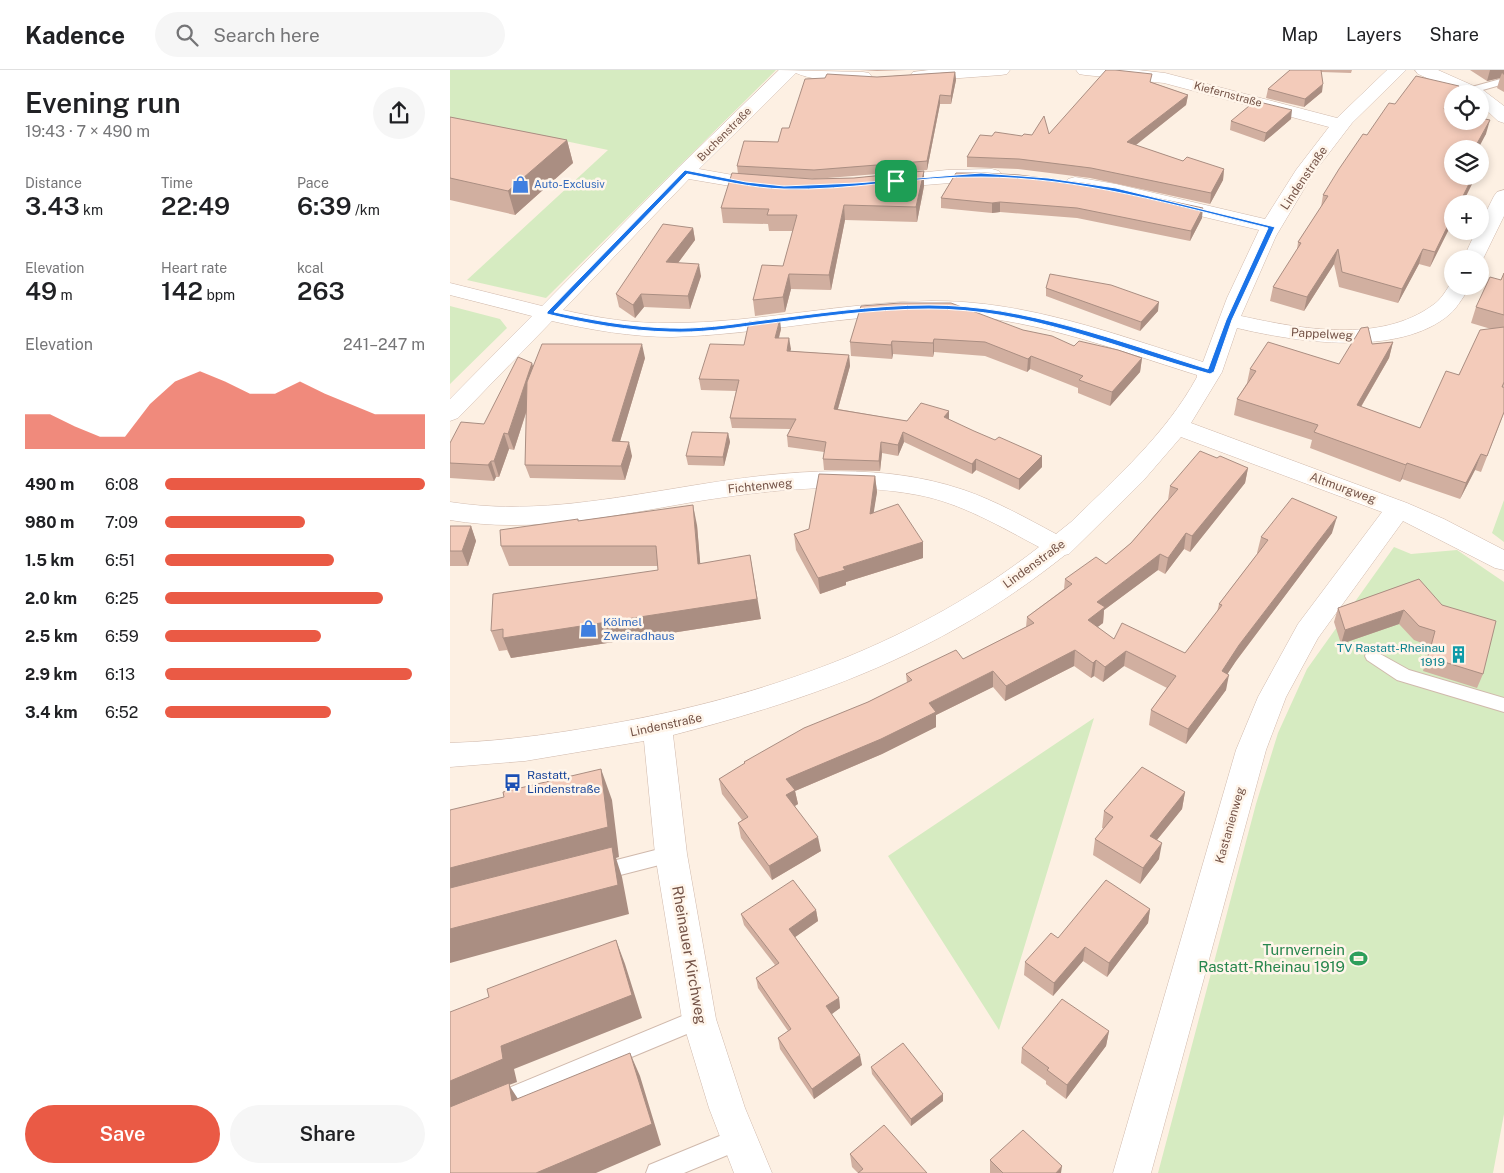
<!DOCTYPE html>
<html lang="en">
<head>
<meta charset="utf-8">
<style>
	:root { --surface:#fff; --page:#f6f6f6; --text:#202124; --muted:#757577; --line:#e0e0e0; --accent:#ea5a45 }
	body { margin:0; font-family:"Public Sans",sans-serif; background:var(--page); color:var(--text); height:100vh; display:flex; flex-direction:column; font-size:19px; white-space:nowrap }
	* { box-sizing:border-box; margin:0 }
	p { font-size:16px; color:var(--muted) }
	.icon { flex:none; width:28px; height:28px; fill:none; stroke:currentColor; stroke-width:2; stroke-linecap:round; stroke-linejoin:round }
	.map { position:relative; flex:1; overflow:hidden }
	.details { display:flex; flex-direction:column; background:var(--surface); width:450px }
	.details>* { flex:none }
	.controls { position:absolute; left:994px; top:15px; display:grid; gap:10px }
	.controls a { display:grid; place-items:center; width:45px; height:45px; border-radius:50%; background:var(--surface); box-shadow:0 2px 8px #0003; font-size:25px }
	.pin { position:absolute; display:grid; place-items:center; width:42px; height:42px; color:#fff; margin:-21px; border-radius:10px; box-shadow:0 2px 8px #0006 }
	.round { display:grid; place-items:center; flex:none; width:52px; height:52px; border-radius:26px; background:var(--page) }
	.overview { display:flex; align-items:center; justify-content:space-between; height:85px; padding:0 25px }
	h1 { font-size:28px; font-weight:600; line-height:38px }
	.metrics { display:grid; grid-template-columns:repeat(3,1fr); gap:8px; height:85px; padding:5px 25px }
	.metrics div { display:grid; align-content:center }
	.metrics b { font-size:25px; font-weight:600 }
	.metrics small { font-size:14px; font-weight:400 }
	.metrics p { font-size:14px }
	.chart { height:140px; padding:10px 25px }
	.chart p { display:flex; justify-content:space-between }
	.chart svg { width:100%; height:90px; margin-top:5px; fill:var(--accent); opacity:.7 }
	.primary-button { display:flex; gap:10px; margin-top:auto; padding:10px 25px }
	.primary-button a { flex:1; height:58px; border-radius:30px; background:var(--accent); color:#fff; font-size:20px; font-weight:600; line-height:58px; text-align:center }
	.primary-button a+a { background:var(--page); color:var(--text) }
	ul { padding:0 25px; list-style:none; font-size:16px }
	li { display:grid; grid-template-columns:80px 60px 1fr; align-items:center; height:38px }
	li i { height:12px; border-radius:6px; background:var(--accent) }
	header { display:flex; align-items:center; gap:30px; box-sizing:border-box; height:70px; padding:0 25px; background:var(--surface); border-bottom:1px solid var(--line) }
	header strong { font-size:24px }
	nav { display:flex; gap:28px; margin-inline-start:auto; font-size:18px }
	.search { width:350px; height:45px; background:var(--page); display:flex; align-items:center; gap:12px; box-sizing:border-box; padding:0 18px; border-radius:28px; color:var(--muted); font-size:19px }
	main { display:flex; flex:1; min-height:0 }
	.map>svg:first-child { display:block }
	.green { fill:#d6ebc1 }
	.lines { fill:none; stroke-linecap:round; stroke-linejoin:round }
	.service-casing { stroke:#d0b9ac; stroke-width:2 }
	.minor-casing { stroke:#d0b9ac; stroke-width:1 }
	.service { fill:#fff; fill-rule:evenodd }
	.minor { fill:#fff; fill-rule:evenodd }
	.wall { fill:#d1afa0 }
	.shaded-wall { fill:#aa8e82 }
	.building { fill:#f3cbba; stroke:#aa8e82 }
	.route { fill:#1a73e8; stroke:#fff; fill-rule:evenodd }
	.labels { text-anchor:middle; stroke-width:5; stroke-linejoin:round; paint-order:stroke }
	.far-street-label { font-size:11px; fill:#755448; stroke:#fff5ea }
	.far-shop-label { font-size:11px; fill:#366cbe; stroke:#fff5ea; text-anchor:start }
	.street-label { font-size:12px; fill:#755448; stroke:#fff5ea }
	.shop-label { font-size:12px; fill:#366cbe; stroke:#fff5ea; text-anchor:start }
	.culture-label { font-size:12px; fill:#0d838f; stroke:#fff5ea; text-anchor:end }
	.transit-label { font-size:12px; fill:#164399; stroke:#fff5ea; text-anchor:start }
	.near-leisure-label { font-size:15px; fill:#27864d; stroke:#fff5ea; text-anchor:end }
	.near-street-label { font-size:15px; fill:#755448; stroke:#fff5ea }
</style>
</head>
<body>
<header>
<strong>Kadence</strong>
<div class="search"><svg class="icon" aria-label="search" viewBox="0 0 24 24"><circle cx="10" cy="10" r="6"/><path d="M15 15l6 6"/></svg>Search here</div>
<nav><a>Map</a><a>Layers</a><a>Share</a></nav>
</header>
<main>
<section class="details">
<div class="overview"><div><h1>Evening run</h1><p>19:43 · 7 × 490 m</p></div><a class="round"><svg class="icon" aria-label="share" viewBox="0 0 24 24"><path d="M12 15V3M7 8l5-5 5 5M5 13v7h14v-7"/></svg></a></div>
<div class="metrics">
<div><p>Distance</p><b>3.43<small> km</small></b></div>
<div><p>Time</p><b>22:49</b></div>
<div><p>Pace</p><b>6:39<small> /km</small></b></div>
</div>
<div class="metrics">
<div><p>Elevation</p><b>49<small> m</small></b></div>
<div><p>Heart rate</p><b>142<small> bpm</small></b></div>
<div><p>kcal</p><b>263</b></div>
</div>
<div class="chart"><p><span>Elevation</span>241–247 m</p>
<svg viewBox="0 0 160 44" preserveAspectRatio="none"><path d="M0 44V27L10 27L20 33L30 38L40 38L50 22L60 11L70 6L80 11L90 17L100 17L110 11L120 17L130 22L140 27L150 27L160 27V44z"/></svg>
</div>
<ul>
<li><b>490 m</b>6:08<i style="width:100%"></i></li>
<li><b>980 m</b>7:09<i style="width:54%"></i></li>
<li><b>1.5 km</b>6:51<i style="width:65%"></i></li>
<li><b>2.0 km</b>6:25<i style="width:84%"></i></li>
<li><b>2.5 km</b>6:59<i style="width:60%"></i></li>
<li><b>2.9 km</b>6:13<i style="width:95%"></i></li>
<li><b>3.4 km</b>6:52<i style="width:64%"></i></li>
</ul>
<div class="primary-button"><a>Save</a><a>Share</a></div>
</section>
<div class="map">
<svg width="1054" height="1103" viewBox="0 0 1054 1103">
	<rect width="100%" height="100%" fill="#fdf0e3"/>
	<path class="green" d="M0 0H326L96 228 17 210 158 80 0 47Z
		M0 236 50 249 57 258 0 314Z
		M1054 430V472L1042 463Z
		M944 477 961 484 1007 480 1054 512V1044L1043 1103H708L806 734 828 663 857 599Z
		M644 648 549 960 438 786Z"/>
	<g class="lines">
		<defs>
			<path id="service" d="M1054 8V14L1022 23 1017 20 1018 18Z
				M923 580 959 600 1054 628V642L947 610 917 590 915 586 917 582Z
				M221 776 228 778 230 784 228 790 221 792 147 811 140 809 138 803 140 797 147 795Z
				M249 939 256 942 259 949 256 956 45 1044 37 1041 34 1034 37 1027Z
				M289 1058 297 1061 300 1069 297 1077 234 1103H196L199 1095Z"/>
			<path id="minor" d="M329 0 413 2 419 3 422 7 419 11C404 15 360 10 346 3L249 99 322 112 325 116 322 120 315 122 239 109 113 240C148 248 185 254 221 253 308 253 394 232 481 231 575 230 664 264 753 292L777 228 809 160 666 126 618 117 615 113 618 109 625 107 666 114 815 149 846 100 879 57 714 13 635 5 629 4 626 0H688L715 3 887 48 937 0H956L902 53 863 104 826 166 791 246C851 259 930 274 983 235 991 230 997 219 1002 211V216H1021C1014 225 1008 237 1000 244 949 288 846 272 787 258L772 302 741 353 957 433 994 449 1054 480V500L1045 498 953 451 868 568 836 627 816 680 701 1103H663L786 680 808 627 848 554 932 442 731 367 693 411 619 484 615 485C495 581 370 627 223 665L237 784 266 949 295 1038 322 1103H284L259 1038 232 949 205 784 194 671 75 691 0 697V673C59 671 118 662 176 651 324 623 469 571 589 477 551 457 511 433 468 425 394 411 317 420 243 432 162 446 82 464 0 450V432C75 444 147 431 222 419 317 403 420 388 514 420 546 431 576 448 606 464L621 452C667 407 716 364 747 307V305C660 278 575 245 483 244 395 244 309 265 222 267 182 267 141 260 102 251L8 348 0 351V329L82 246 0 225V213L92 236 228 98Z
				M479 0H560L557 4 551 5 469 11 463 10 460 6 463 2Z
				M965 0H988L1033 20 1054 36V53L1048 51 1030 34V24H1012L968 4Z
				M542 99 549 101 552 105 549 109 438 118 431 116 428 112 431 108 438 106 497 100Z
				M1054 120V146L1033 189 1030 194V189H1013L1026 161H1030V154L1044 126 1047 122Z"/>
		</defs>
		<use href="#service" class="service-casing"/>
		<use href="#minor" class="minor-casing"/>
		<use href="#service" class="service"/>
		<use href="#minor" class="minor"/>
	</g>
	<path class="wall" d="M410 0H457L427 1Z
		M840 0H902L901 3 871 2 872 22 854 37 816 28 818 19Z
		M1020 0H1054V22L1047 18 1050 8 1037 11Z
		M505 2 506 10 501 34H490L477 100 365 109 308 105 362 109 404 108 474 101V116L467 152 395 150 381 220 341 219 335 242 305 246 303 230 333 196 343 161H319L318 154 273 153 271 138 288 104 287 96 328 72 339 58 375 8 427 7Z
		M701 12 738 25 736 35 685 75 733 91 774 99 773 110 760 134 640 108 568 99 517 97V87L542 66H572L599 64Z
		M1009 16 1006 24H1002V33L998 40 1036 64 1002 106H1026L1012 134H1002V153L980 197 969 194 948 233 889 217 884 194 854 241 820 231 823 217 847 180 848 172 871 137 873 125 917 65 945 34Z
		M0 47 117 70 123 93 65 145 0 130Z
		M841 49 814 72 780 60 781 51Z
		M506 103 752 148 740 171 627 148 550 142 542 143 491 138V128Z
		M243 158 245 170 228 193 251 206 240 239 194 237 185 248 169 237 166 224Z
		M1054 203V315L1053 317H1054V343L1031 402 1025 400 1010 429 952 409 950 412 860 378 862 370 784 345 787 329 797 313 800 299 889 294 922 274 943 272 939 288 911 337 970 358 1041 259 1021 253 1026 237 1051 210Z
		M596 218 708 241 690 261 596 226Z
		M331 259 329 268H339L340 281 399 285 400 296 388 339 457 351 499 341V350L592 397 569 420 526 400 522 404 454 372 448 386 432 383 430 401 374 400 373 389 374 382 338 377 337 366 340 359 282 358 280 348 286 321 251 320 249 309 294 275Z
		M573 260 624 276 692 288 690 302 660 336 628 323V318L580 299 577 302 535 286 484 282 483 287 443 284 442 289 401 286 400 272Z
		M195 288 170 371 182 386 175 410 80 408 75 395 77 340 64 380 59 379 49 407H46L44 411 0 408V373L34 354 83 296Z
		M278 363 280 372 274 396 238 395 236 386Z
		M767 388 798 398 795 413 740 482 734 479 715 504 708 500 654 540 653 553 647 557 664 569 735 583 767 542 769 534 808 483H807L811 467 882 463 786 591 777 604 776 620 736 674 699 655 701 640 717 618 674 596 653 612 644 606 641 608 624 596 555 631 543 617 486 645V657L432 684 345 721 348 734 345 736 371 781 322 810 291 768 288 753 292 750 272 724 269 709 295 694 294 692 457 613 456 604 513 589 576 557 577 547 614 519 615 509 656 494 681 473 718 430 720 416Z
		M425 406 427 422 423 443 473 472V488L396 512V515L370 524 346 480 344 464 359 459Z
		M128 451 247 455 250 493 311 549 61 588 57 580 49 581 41 561 208 500V496H59L51 476Z
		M0 456H21L26 471 18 496H0Z
		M969 509 1033 604 1027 618 973 601 980 576 964 570 949 554 891 574 884 552 888 538Z
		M735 722 732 739 707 770 709 789 690 814 643 785 645 769 654 759 652 758 654 741Z
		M700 839 698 853 657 907 633 891 603 926 574 905 575 892 608 868Z
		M366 840 368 851 345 867 389 928 390 938 381 944 412 995 364 1029 330 979 328 968 338 961 308 918 306 908 325 895 294 855 291 844Z
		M659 961 656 976 616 1029 596 1014V1011L571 993 572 978Z
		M421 997 493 1031 461 1056 422 1004Z
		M400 1084 477 1103H408L402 1097Z
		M540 1090 611 1103H540Z"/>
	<path class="shaded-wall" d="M1040 0H1054V5L1052 3 1050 8 1037 11Z
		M505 2 506 10 501 34V26Z
		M873 14 872 22 854 37 855 29Z
		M1009 16 1006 24H1004Z
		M490 25V34L477 100V91Z
		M738 25 736 35 676 83 677 72Z
		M1002 26V33L990 53 994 39Z
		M842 40 841 49 814 72 816 63Z
		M1040 50 1036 64 1028 79H1024Z
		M117 70 123 93 65 145 58 121Z
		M774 99 773 110 760 134 761 123Z
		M474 101V116L467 152 466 137Z
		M1023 106H1026L1012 134H1009Z
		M550 132V142L542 143V133Z
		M394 135 395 150 381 220 379 205Z
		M753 138 752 148 740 171 741 161Z
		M1002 147V153L980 197 985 182Z
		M243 158 245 170 219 205 216 192Z
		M888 179 884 194 854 241 857 227Z
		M973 179 969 194 948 233 952 219Z
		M249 194 251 206 240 239 238 226Z
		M339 204 341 219 335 242 333 227Z
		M191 224 194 237 185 248 183 235Z
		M709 232 708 241 690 261 691 252Z
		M330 249 331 259 326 278 325 268Z
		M339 268 341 279 338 291 337 281Z
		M484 269V282L483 287V273Z
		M442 271 443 284 442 289 441 275Z
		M943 272 939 288 902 352 907 335Z
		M192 274 195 288 166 385 162 371Z
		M399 285 400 296 385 349 384 339Z
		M581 286 580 299 577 302 578 289Z
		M692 288 690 302 660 336 662 322Z
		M82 293 87 308 64 380 58 364Z
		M499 341V351L494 347Z
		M453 362 454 372 448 386V375Z
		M54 363 59 379 49 407 44 391Z
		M278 363 280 372 274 396 273 387Z
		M179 372 182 386 175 410 171 396Z
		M431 372 432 383 430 401 429 391Z
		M1031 384 1025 400 1010 429 1016 413Z
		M592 386V397L569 420V409Z
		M526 389V400L522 404V394Z
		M41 391 46 407 44 411 38 395Z
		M957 393 952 409 950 412 956 395Z
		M798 398 795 413 740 482 742 466Z
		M425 406 427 422 421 460 420 444Z
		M243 435 247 455 252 514 248 494Z
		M887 447 882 463 786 591 769 617 772 601 789 575Z
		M21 456 26 471 18 496 12 481Z
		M736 463 734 479 715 504 718 488Z
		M473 472V488L396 512V515L370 524 368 508 393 497Z
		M710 484 708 500 654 540 653 553 636 566 638 550 647 532Z
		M300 485 311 549 61 588 53 568Z
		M954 540 949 554 891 574 895 560Z
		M625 580 624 596 555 631 556 616Z
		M676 581 674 596 653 612 655 597Z
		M646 590 644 606 641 608 643 593Z
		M543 601V617L486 645V657L432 684 345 721 348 734 338 740 336 725V709L479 633Z
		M779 605 776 620 736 674 738 659Z
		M151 699 162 730 169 787 166 788 172 807 179 844 0 893V798Z
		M735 722 732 739 697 782 700 766Z
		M368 767 371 781 322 810 319 796Z
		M712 773 709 789 690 814 693 798Z
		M700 839 698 853 657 907 659 893Z
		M366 840 368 851 341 870 339 859Z
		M166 870 175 894 192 948 64 999 67 1012 59 1015 72 1035 0 1039V1011L51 976Z
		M635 877 633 891 603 926 604 913Z
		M389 928 390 938 378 947 376 936Z
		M659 961 656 976 616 1029 617 1015Z
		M180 983 190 1006 211 1075 146 1103H86Z
		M410 985 412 995 364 1029 362 1019Z
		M493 1024V1031L461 1056V1049Z
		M612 1096 611 1103H606Z"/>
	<path class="building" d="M656 0H665L702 4 700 12 738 25 677 72 733 91 737 87 774 99 761 123 641 98 569 89 517 87 530 65 542 66 545 62 572 66 574 64 582 65 594 46 599 64Z
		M840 0H871L873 14 855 29 818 19Z
		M505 2 501 26 490 25 477 91 364 100 287 96 294 71 328 72 332 58H339L355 9 375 8 377 4 427 7Z
		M966 6 1009 16 1004 24H1002V26L994 39 1002 41V51H1030V48L1040 50 1024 79H1002V106H1023L1009 134H1002V147L985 182 973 179 952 219 892 202 888 179 857 227 823 217 851 173 848 172 878 126 873 125 889 99 913 64 917 65 939 33 945 34Z
		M805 31 842 40 816 63 781 51Z
		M0 47 117 70 58 121 0 108Z
		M1030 87H1033L1030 93Z
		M474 101 466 137 394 135 379 205 339 204 333 227 303 230 312 195 333 196 347 145H317L319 139 271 138 282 103 362 109 404 108Z
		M506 103H534L569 105 639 114 753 138 741 161 627 138 550 132 542 133 491 128Z
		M213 154 243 158 216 192 249 194 238 226 191 224 183 235 166 224Z
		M1054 203V245L1026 237 1040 207 1051 210Z
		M600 204 661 215 709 232 691 252 596 218Z
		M450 233H501L573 260 602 266 624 276 629 271 668 280 692 288 662 322 629 310 633 306 581 286 578 289 535 272 484 269 483 273 442 271 441 275 400 272 411 236Z
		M330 249 325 268H339L337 281 399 285 384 339 457 351 471 333 499 341 494 347 524 361 545 370 549 367 592 386 569 409 526 389 522 394 453 362 448 375 431 372 429 391 373 389 376 372 337 366 346 349 280 348 289 310 249 309 260 274 294 275 299 252Z
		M918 257 922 274 943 272 907 335 970 358 996 301 1009 305 1030 260 1054 257V312L1052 317H1054V342L1037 386 1031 384 1016 413 957 393 956 395 864 362 868 355 787 329 806 301 800 299 818 272 889 294 911 258Z
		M92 274H192L162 371 179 372 171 396 75 395 77 312Z
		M68 287 82 293 58 364 54 363 44 391H41L38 395 0 393V373L11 352 34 354Z
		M242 362 278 363 273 387 236 386Z
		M750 381 767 388 770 386 798 398 742 466 736 463 718 488 710 484 647 532 655 537 638 550 664 569 672 553 735 583 772 535 769 534 818 470 811 467 842 428 887 447 789 575 772 601 779 605 738 659 701 640 726 606 676 581 655 597 646 590 643 593 625 580 556 616 543 601 479 633 486 642 431 669 336 709 345 720 336 725 368 767 319 796 288 753 298 747 269 709 295 693 294 692 354 658 418 632 462 610 456 604 506 580 513 589 584 553 577 547 622 514 615 509 646 487 656 494 681 473 728 419 720 416Z
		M369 404 425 406 420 444 448 434 473 472 393 497 395 500 368 508 344 464 359 459Z
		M243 435 248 494 300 485 307 529 53 568V559L41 561 43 524 208 500 206 476H51L50 460 128 449V451Z
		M0 456H21L12 481H0Z
		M969 509 992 535 1046 551 1033 604 978 587 985 561 969 556 954 540 895 560 888 538Z
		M692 697 735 722 700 766 712 773 693 798 645 769 663 747 654 741Z
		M151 699 158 757 0 798V740L54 727 53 722Z
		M162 777 168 815 0 859V818Z
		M343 810 366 840 339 859 389 928 376 936 410 985 362 1019 328 968 341 959 306 908 329 893 291 844Z
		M656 810 700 839 659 893 635 877 604 913 575 892 601 863 608 868Z
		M166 870 182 925 51 976 53 989 0 1011V942L39 927 37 919Z
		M612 929 659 961 617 1015 597 1000 599 998 572 978Z
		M453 973 493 1024 461 1049 421 997Z
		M180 983 202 1054 86 1103H0V1037L59 1013 62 1031Z
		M434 1055 477 1103H408L413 1099 400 1084Z
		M573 1060 612 1096 606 1103H553L540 1090Z"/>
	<path class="route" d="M235 100 296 112 334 116 406 113 531 103 598 108 666 118 825 157 782 250 764 302 760 304C665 278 580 239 479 239 421 239 364 248 306 255 278 259 249 263 220 262 178 261 138 254 97 244V242ZM237 104C269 110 301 118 334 119 400 121 465 106 531 107 629 107 724 135 818 158L776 250 758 299C667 271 576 235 479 235 422 235 364 244 306 251 278 255 249 259 220 258 180 257 142 250 104 242Z"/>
	<defs>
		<symbol id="shop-bare" viewBox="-9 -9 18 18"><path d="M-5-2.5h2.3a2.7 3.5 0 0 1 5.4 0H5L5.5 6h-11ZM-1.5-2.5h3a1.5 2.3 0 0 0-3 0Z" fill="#3f7fe0" stroke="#fff5ea" stroke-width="2.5" paint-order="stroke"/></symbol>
		<symbol id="building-bare" viewBox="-9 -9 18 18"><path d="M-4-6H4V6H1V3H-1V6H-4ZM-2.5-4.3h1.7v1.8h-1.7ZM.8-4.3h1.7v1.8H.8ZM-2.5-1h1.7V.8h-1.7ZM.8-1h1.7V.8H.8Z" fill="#0f9aa8" stroke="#fff5ea" stroke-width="2.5" paint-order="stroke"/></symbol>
		<symbol id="bus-bare" viewBox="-9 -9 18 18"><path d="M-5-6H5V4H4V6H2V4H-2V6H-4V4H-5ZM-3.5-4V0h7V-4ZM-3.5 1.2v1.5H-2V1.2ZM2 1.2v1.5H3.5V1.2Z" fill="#1a4fb4" stroke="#fff5ea" stroke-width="2.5" paint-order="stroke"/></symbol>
		<symbol id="stadium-bare" viewBox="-9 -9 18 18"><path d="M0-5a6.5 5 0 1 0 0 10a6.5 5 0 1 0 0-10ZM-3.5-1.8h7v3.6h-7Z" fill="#2e9e5b" stroke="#fff5ea" stroke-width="2.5" paint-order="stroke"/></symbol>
	</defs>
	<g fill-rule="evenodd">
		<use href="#shop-bare" x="58" y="102" width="25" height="25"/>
		<use href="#shop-bare" x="126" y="546" width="25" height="25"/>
		<use href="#building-bare" x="996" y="572" width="25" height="25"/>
		<use href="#bus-bare" x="50" y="700" width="25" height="25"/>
		<use href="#stadium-bare" x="896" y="876" width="25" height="25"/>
	</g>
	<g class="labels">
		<g class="far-street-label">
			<text transform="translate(778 24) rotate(15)" y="4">Kiefernstraße</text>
			<text transform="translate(274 64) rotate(-45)" y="4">Buchenstraße</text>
		</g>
		<g class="far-shop-label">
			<text x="84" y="118">Auto-Exclusiv</text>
		</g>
		<g class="street-label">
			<text transform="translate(854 108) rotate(-56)" y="4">Lindenstraße</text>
			<text transform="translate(872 264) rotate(3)" y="4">Pappelweg</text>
			<text transform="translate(310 416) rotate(-6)" y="4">Fichtenweg</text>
			<text transform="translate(893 418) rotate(20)" y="4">Altmurgweg</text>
			<text transform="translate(584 494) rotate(-36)" y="4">Lindenstraße</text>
			<text transform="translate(216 655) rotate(-12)" y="4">Lindenstraße</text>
			<text transform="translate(780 755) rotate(-74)" y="4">Kastanienweg</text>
		</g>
		<g class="shop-label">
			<text x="153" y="556">Kölmel<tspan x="153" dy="14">Zweiradhaus</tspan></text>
		</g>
		<g class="culture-label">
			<text x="995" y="582">TV Rastatt-Rheinau<tspan x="995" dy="14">1919</tspan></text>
		</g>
		<g class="transit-label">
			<text x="77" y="709">Rastatt,<tspan x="77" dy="14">Lindenstraße</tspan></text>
		</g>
		<g class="near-leisure-label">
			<text x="895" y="885">Turnvernein<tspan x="895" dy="17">Rastatt-Rheinau 1919</tspan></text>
		</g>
		<g class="near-street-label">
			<text transform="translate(239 885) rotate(80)" y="5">Rheinauer Kirchweg</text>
		</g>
	</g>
</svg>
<div class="controls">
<a><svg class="icon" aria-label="locate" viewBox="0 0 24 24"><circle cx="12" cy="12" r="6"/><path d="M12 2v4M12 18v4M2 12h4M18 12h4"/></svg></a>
<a><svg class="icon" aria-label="layers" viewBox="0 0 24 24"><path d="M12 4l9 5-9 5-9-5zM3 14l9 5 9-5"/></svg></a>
<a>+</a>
<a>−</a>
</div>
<div class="pin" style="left:446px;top:111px;background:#1e9e55"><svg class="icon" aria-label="arrive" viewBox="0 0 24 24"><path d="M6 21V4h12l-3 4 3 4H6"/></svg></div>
</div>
</main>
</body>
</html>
